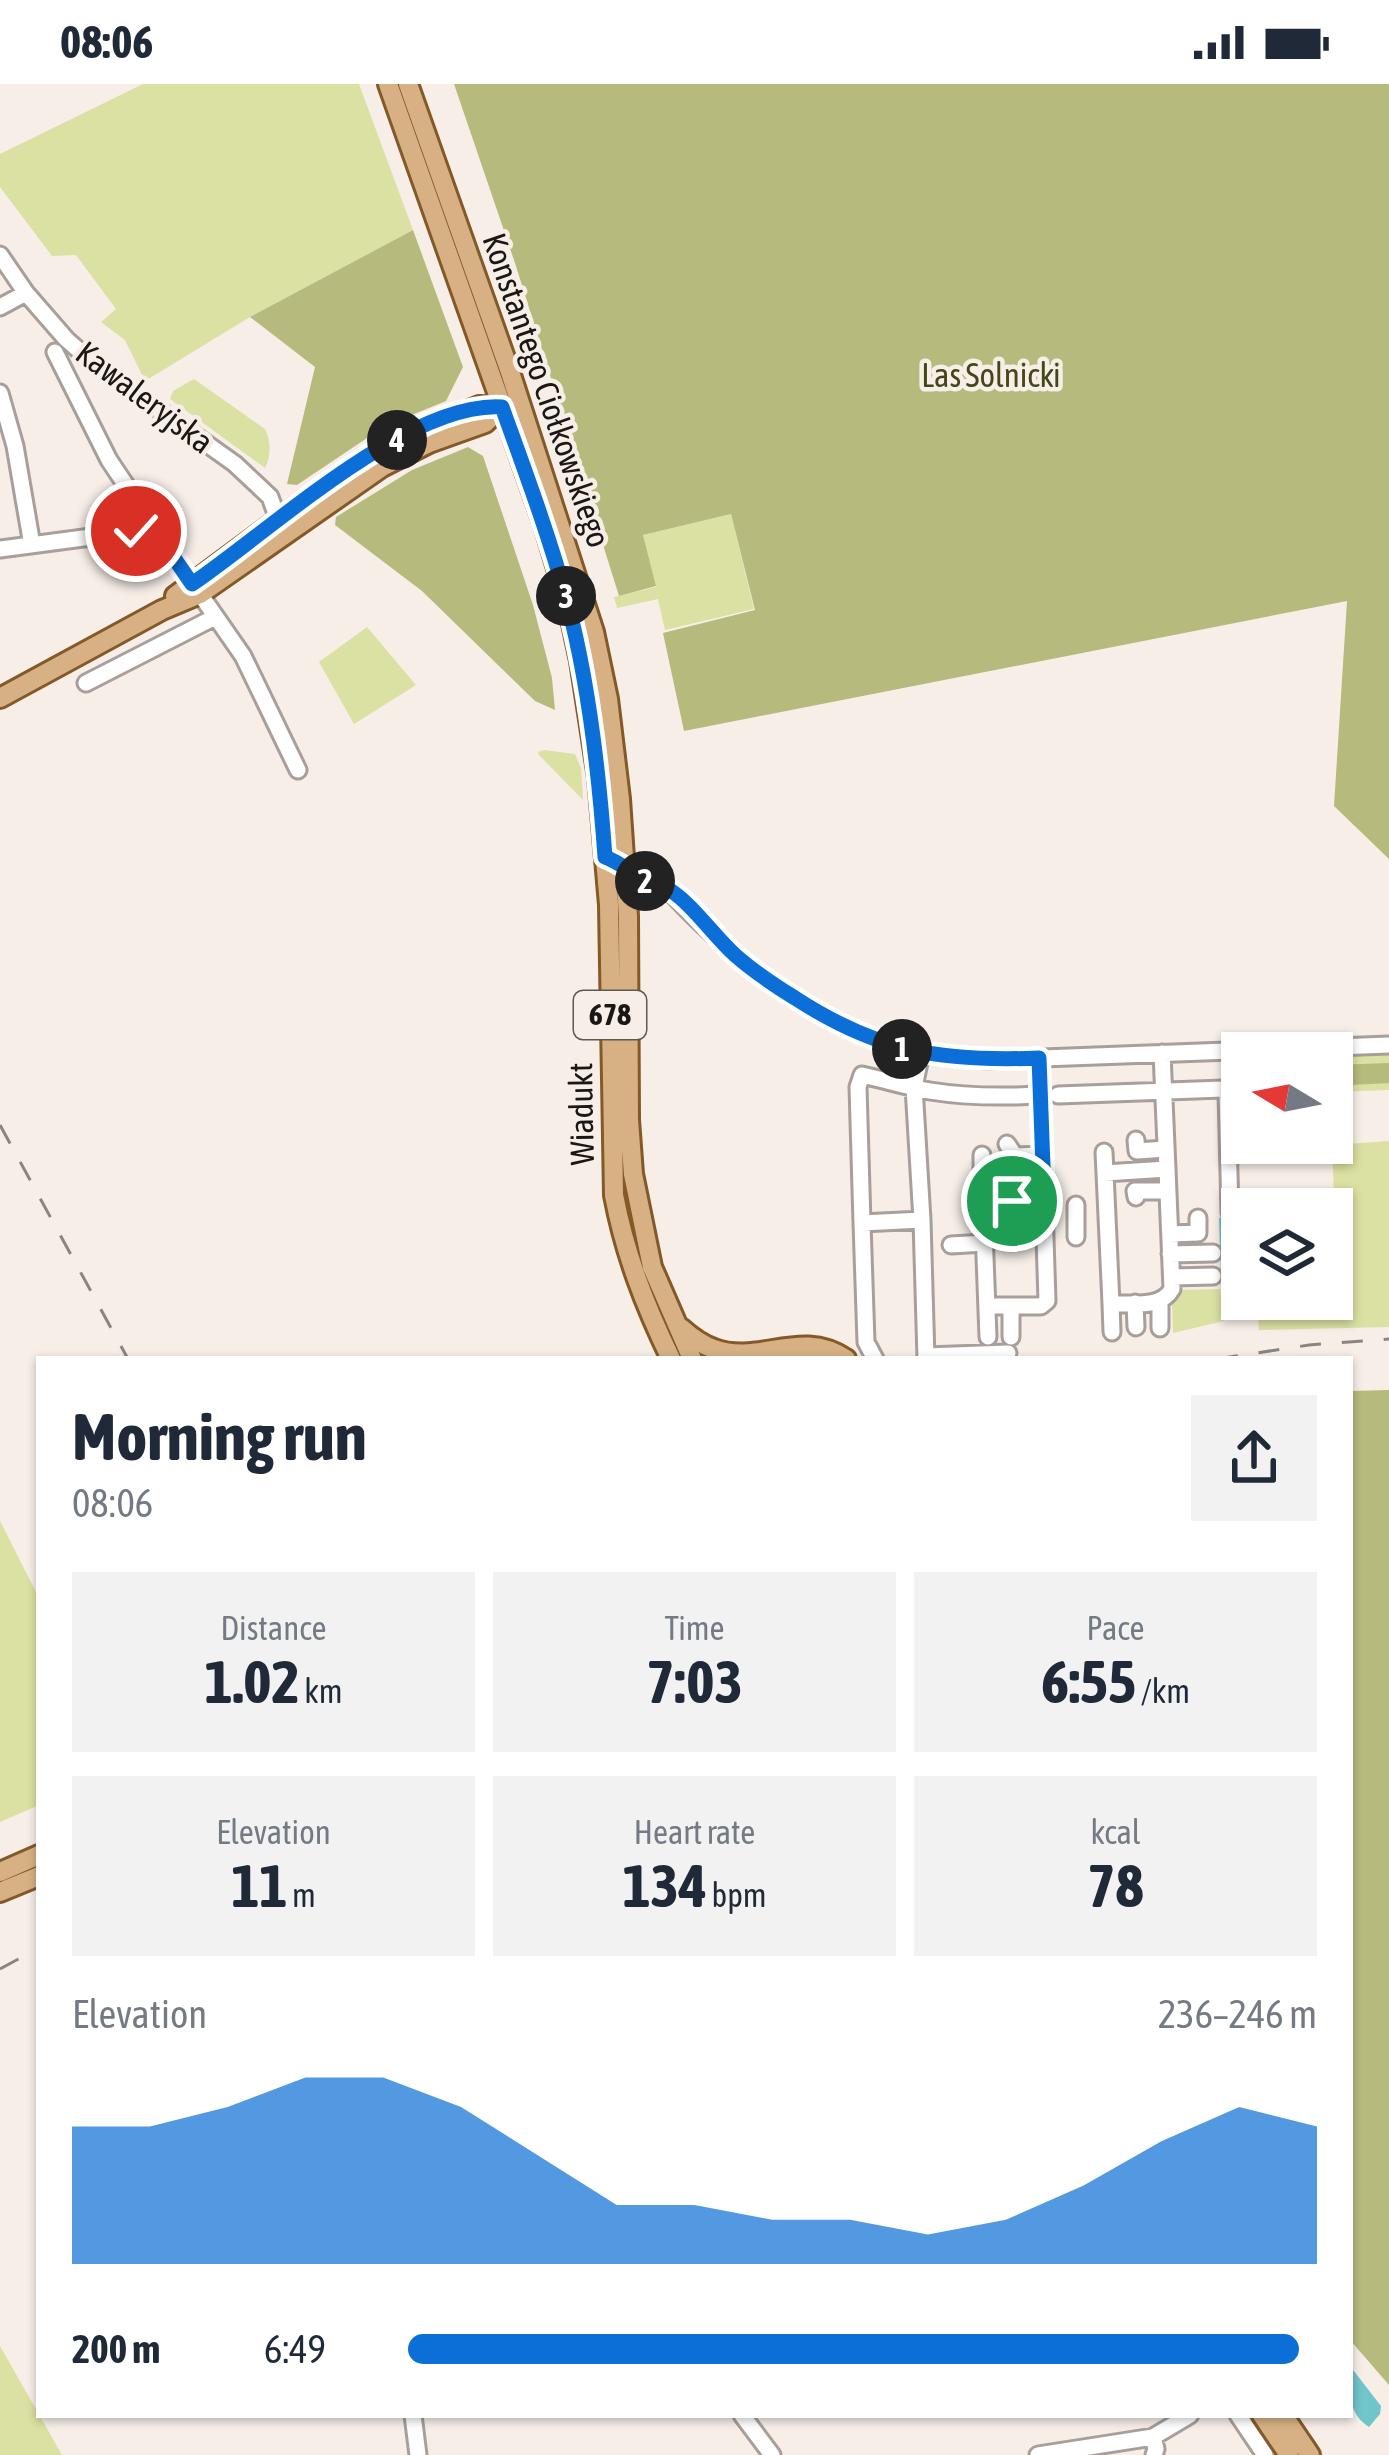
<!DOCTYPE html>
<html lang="en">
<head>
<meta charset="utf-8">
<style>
	:root { --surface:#fff; --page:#f2f2f3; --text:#1f2937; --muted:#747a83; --accent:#0b6fd7 }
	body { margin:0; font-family:"Asap Condensed",sans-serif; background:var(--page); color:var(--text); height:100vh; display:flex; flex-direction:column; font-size:45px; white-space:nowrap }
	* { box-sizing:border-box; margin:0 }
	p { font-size:39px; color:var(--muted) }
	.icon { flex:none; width:66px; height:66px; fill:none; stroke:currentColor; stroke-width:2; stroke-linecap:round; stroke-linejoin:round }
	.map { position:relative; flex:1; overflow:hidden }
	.details { position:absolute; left:36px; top:1272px; width:1317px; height:1062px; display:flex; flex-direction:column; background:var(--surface); border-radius:0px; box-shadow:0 3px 9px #0004 }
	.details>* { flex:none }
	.needle { width:78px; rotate:280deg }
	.tools { position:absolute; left:1221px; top:948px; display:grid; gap:24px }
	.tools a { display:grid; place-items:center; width:132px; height:132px; border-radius:0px; background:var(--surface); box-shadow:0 3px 9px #0004; font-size:60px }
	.pin { position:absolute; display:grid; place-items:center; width:102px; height:102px; color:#fff; margin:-51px; border:6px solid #fff; border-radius:50%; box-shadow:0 3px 12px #0007 }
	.km { position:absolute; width:60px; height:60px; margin:-30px; border-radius:50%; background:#222; color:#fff; font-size:33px; line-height:60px; text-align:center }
	.round { display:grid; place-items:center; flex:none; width:126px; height:126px; border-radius:0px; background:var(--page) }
	.overview { display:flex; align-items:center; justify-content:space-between; height:204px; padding:0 36px }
	h1 { font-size:66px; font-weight:700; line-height:90px }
	.stats { display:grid; grid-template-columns:repeat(3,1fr); gap:18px; height:204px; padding:12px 36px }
	.stats div { display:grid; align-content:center; border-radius:0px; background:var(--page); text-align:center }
	.stats b { font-size:60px; font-weight:700 }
	.stats small { font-size:33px; font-weight:400 }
	.stats p { font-size:33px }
	.chart { height:336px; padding:24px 36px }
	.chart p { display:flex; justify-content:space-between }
	.chart svg { width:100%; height:216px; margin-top:12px; fill:var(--accent); opacity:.7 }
	ul { padding:0 36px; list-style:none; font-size:39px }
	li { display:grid; grid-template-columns:192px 144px 1fr; align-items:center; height:90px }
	li i { height:30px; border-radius:15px; background:var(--accent) }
	.status { display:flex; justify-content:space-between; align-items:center; height:84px; padding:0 60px; background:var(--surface); direction:ltr }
	.status svg { height:33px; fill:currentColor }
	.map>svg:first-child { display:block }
	.green { fill:#dbe1a2 }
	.forest { fill:#b6bb7d }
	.water { fill:#70c5cb }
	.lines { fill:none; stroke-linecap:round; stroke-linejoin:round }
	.minor-casing { stroke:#a89f9a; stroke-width:21 }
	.major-casing { stroke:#835928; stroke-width:24 }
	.minor { stroke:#fff; stroke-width:15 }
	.major { stroke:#d7b184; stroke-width:18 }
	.rail { stroke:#8b8580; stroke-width:3; stroke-dasharray:21 21; stroke-linecap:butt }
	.route-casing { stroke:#fff; stroke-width:24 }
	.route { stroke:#0b6fd7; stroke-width:15 }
	.labels { text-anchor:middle; stroke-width:9; stroke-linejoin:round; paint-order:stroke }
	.shield { fill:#f7eee8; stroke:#5c5854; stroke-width:3 }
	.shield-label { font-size:30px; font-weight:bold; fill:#1a1715 }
	.park-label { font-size:33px; fill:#434616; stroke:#f7eee8 }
	.street-label { font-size:33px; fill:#1a1715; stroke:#f7eee8 }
</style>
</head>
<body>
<div class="status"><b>08:06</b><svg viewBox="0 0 49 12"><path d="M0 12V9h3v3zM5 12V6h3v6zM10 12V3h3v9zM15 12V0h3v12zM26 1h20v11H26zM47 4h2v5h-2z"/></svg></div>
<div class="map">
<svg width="1389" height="2371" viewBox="0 0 1389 2371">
	<rect width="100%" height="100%" fill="#f7eee8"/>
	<path class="green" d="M143 0H359L413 146 250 233 145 297 125 256 101 238 116 225 76 171 52 172 0 103V70Z
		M194 295 265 345C271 356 271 373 265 384L170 315 173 307Z
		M731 430 754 525 665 546 658 515 617 524 614 513 656 503 643 451Z
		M367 543 416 601 354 640 319 578Z
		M544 666 575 670 581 684 583 716 539 671 538 668Z
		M1389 966V1006L1332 1008V971Z
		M1389 1057V1243L1259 1246 1257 1215H1332V1139L1335 1138 1332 1061Z
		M1220 1205 1224 1237 1173 1249 1172 1221 1181 1206Z
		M0 1437 39 1514V1721L0 1738Z
		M0 2262 62 2371H0Z"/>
	<path class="forest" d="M454 0H1389V775L1334 722 1347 517 684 647 663 549 755 526 731 430 643 451 656 502 619 512 515 179Z
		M413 146 463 283 446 317 385 342 297 401 287 400 315 283 250 233Z
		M468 363 483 372 533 521 552 594 555 626 535 617 422 507 335 441 336 433 412 386Z
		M1389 979V999L1332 1002V981Z
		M1389 1306V2301L1350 2256V1307Z"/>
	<path class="water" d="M1238 1132 1243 1216 1222 1218 1219 1134Z
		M1350 2282 1381 2322 1380 2330 1369 2343C1347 2329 1350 2307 1350 2282Z"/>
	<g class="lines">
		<defs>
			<path id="minor" d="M0 171 26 209 66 255 92 278 235 380 270 413 278 435
				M0 223 26 209
				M55 268 109 376 192 500
				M0 309 15 362 32 461
				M0 465 136 447 150 439
				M200 510 243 572 298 686
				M86 599 215 533
				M613 776C625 780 639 778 649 783 659 788 661 796 667 804 685 825 713 851 734 870 750 885 769 897 787 909 855 954 906 972 988 976L1389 961
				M624 780 645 797 667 804
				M921 969 914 1003 922 1136 862 1139 858 1003 862 991C885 996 907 1003 930 1007 967 1013 1003 1013 1040 1011
				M1162 969 1167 1085 1105 1089 1111 1220C1132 1219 1161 1225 1172 1205L1167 1085
				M1058 1011 1223 1005 1227 1009 1230 1129
				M1136 1056 1137 1067 1165 1065
				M1007 1060 1015 1072 1042 1071
				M1104 1068 1105 1089
				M982 1071V1093
				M1136 1113 1135 1107H1168
				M1012 1117 1011 1112 1044 1110
				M922 1136 926 1275
				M862 1139 866 1258 875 1275
				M1170 1150 1198 1149V1134
				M1076 1153V1121
				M951 1161 985 1159
				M1170 1170 1213 1169
				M1172 1193 1213 1192
				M1160 1218V1244
				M1135 1219 1136 1243
				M1111 1220 1112 1248
				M987 1222H1041L1047 1217 1043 1090
				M1011 1223V1253
				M988 1253 982 1093 1043 1090 1039 974
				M926 1272 1008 1269
				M413 2331 418 2371
				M742 2331 772 2371
				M1238 2331 1265 2371
				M1038 2371 1153 2353
				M1154 2371 1156 2365 1153 2353 1190 2331"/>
			<path id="major" d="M388 0 544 441 568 521 580 577 598 694 609 821 614 1111C625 1170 645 1221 671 1275
				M408 0 510 288 594 548 608 615 620 715 628 832 629 1036 633 1090 652 1183 692 1275
				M175 512 306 415 395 356 479 322 504 323
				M0 614 162 526 200 510 382 383 429 359 485 339 502 323
				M681 1244C691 1253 702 1261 714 1265 760 1282 800 1244 846 1275
				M788 1275H818
				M0 1788 39 1771
				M0 1808 39 1792
				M1262 2331 1289 2371
				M1283 2331 1310 2371"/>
		</defs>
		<use href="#minor" class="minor-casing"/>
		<use href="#major" class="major-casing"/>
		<use href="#minor" class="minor"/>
		<use href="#major" class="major"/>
		<path class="rail" d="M0 1041 128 1275
			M1217 1275 1309 1261 1389 1255
			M0 1885 39 1864"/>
	</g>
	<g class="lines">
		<defs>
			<path id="route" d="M136 447 150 439 192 500C269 448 408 317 502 323 525 387 549 451 567 517 589 599 599 688 605 773 621 779 630 788 644 796 652 800 662 801 670 806 693 821 714 852 735 871 753 887 774 901 795 914 878 968 941 978 1039 974L1044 1110 1011 1112 1012 1117"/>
		</defs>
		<use href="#route" class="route-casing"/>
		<use href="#route" class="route"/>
	</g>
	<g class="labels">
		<rect class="shield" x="574" y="907" width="72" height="48" rx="9"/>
		<g class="shield-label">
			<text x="610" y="941">678</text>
		</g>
		<g class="park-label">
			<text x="991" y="303">Las Solnicki</text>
		</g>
		<g class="street-label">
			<text transform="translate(547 306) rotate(71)" y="12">Konstantego Ciołkowskiego</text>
			<text transform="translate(145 313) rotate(37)" y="12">Kawaleryjska</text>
			<text transform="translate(581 1030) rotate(-91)" y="12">Wiadukt</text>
		</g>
	</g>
</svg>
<div class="tools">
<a><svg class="needle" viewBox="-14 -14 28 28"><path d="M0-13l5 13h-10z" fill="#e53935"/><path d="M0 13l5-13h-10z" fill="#747a83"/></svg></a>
<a><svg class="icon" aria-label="layers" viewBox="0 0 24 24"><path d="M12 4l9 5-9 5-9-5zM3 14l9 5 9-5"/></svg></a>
</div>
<div class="pin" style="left:1012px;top:1117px;background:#1e9e55"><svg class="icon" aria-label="arrive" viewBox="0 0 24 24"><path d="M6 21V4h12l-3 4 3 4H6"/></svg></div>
<div class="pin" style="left:136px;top:447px;background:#d93025"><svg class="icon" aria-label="check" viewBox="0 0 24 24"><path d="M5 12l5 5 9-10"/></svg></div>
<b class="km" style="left:902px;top:965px">1</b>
<b class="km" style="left:645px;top:797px">2</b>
<b class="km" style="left:566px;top:512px">3</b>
<b class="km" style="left:397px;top:356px">4</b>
<section class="details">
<div class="overview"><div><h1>Morning run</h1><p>08:06</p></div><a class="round"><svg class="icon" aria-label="share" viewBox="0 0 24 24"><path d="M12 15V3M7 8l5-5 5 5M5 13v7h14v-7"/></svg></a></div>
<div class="stats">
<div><p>Distance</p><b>1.02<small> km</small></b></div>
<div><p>Time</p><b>7:03</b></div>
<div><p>Pace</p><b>6:55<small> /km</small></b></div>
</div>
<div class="stats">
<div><p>Elevation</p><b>11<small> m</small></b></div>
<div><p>Heart rate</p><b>134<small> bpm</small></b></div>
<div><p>kcal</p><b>78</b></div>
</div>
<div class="chart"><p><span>Elevation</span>236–246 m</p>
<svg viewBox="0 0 160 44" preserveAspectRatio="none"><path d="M0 44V16L10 16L20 12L30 6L40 6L50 12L60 22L70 32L80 32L90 35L100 35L110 38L120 35L130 28L140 19L150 12L160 16V44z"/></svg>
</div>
<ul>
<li><b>200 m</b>6:49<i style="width:98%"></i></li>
</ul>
</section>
</div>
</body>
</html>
